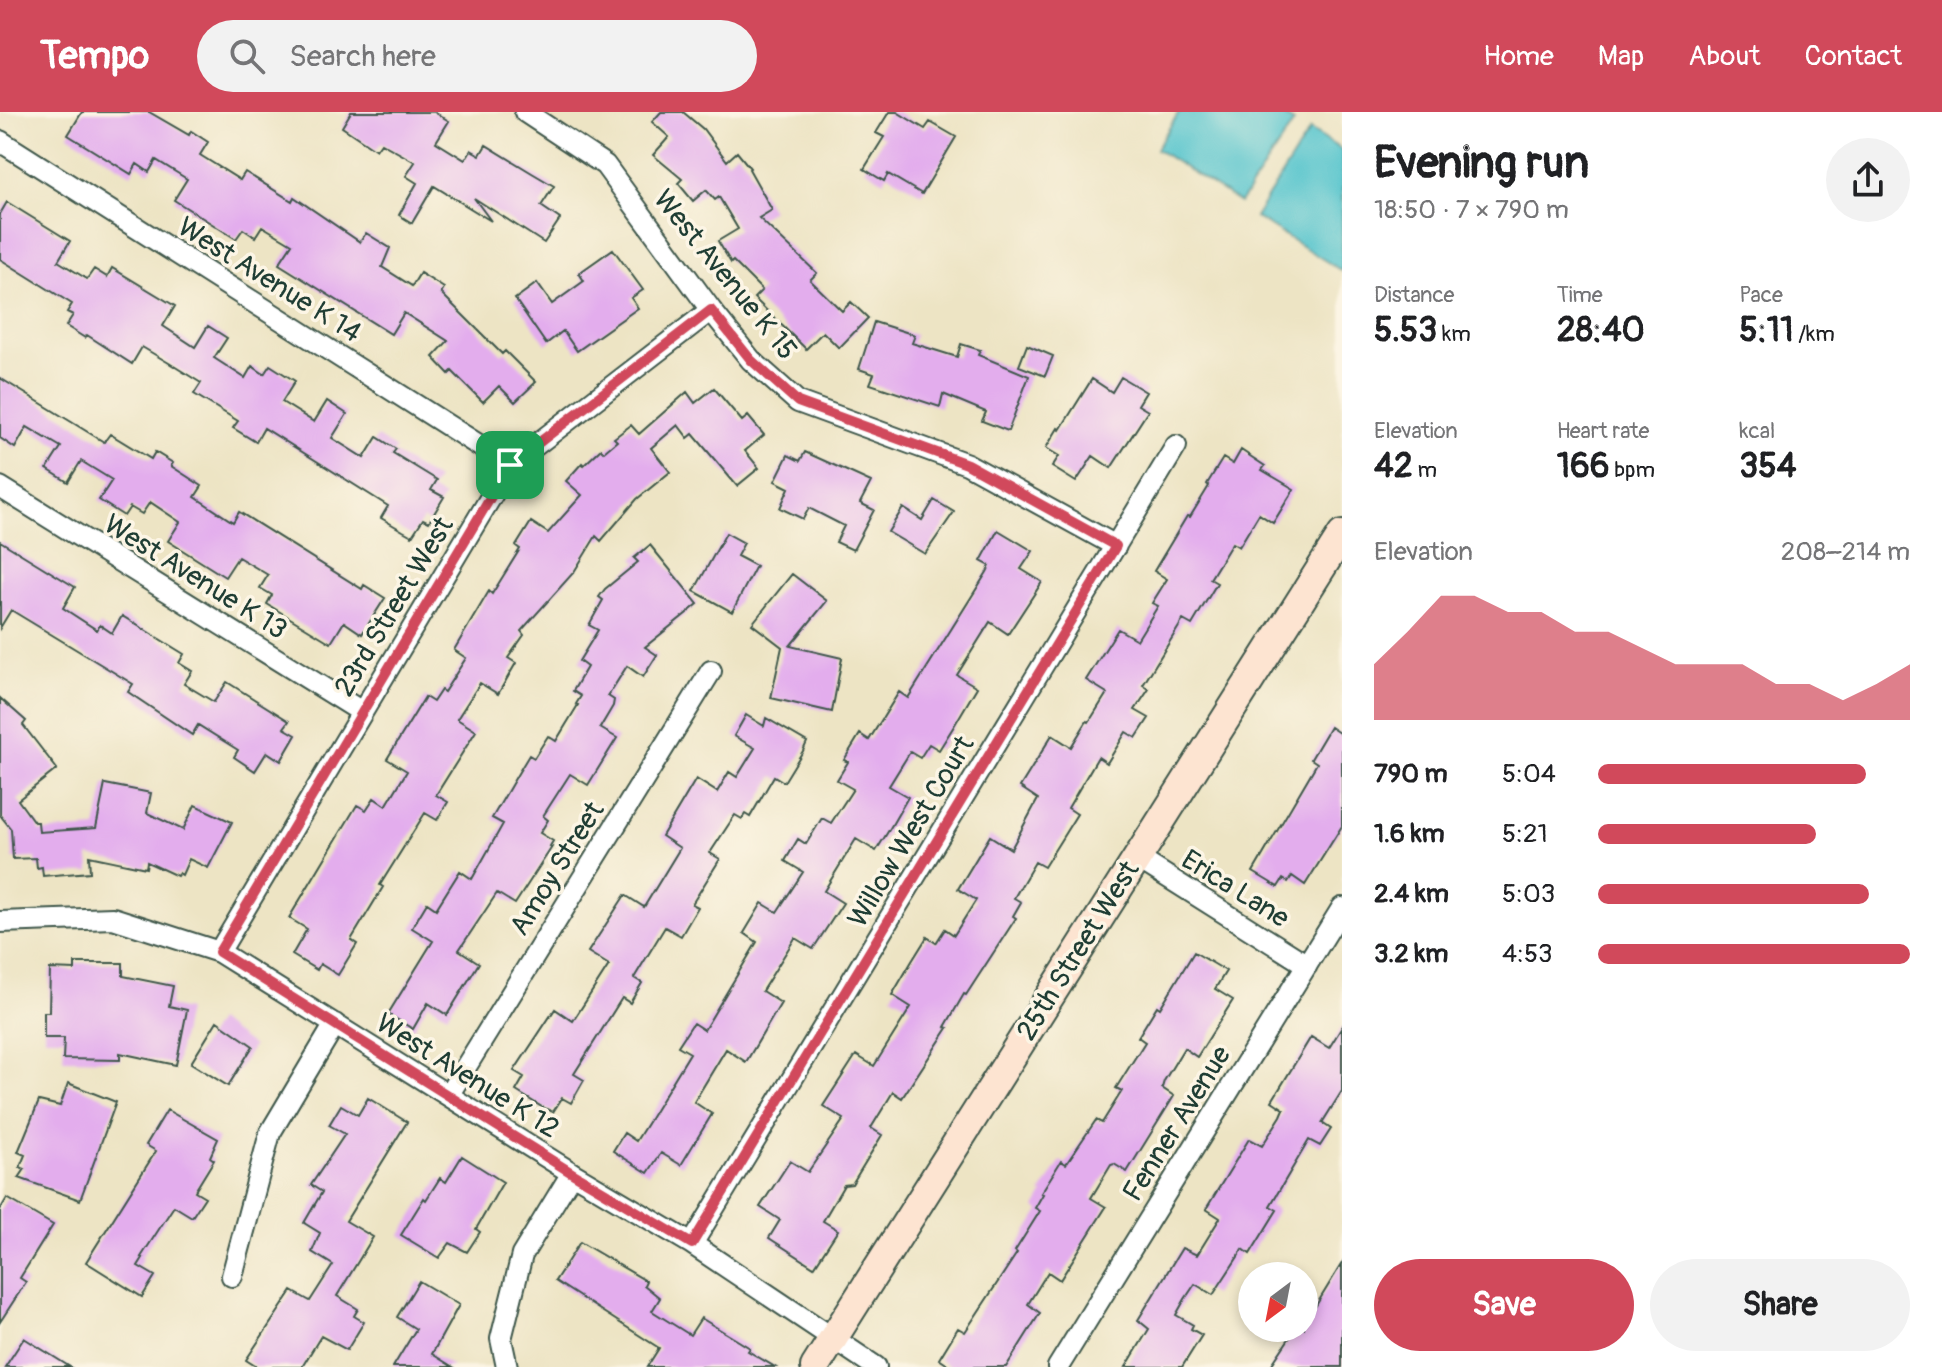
<!DOCTYPE html>
<html lang="en">
<head>
<meta charset="utf-8">
<style>
	:root { --surface:#fff; --page:#f2f2f2; --text:#202124; --muted:#757577; --accent:#d1495b }
	body { margin:0; font-family:Pangolin,sans-serif; background:var(--page); color:var(--text); height:100vh; display:flex; flex-direction:column; font-size:30px; white-space:nowrap }
	* { box-sizing:border-box; margin:0 }
	p { font-size:26px; color:var(--muted) }
	.icon { flex:none; width:44px; height:44px; fill:none; stroke:currentColor; stroke-width:2; stroke-linecap:round; stroke-linejoin:round }
	.map { position:relative; flex:1; overflow:hidden }
	.side { display:flex; flex-direction:column; background:var(--surface); width:600px }
	.side>* { flex:none }
	.needle { width:52px; rotate:212deg }
	.tools { position:absolute; left:1238px; top:1150px; display:grid; gap:16px }
	.tools a { display:grid; place-items:center; width:80px; height:80px; border-radius:50%; background:var(--surface); box-shadow:0 4px 12px #0003; font-size:40px }
	.pin { position:absolute; display:grid; place-items:center; width:68px; height:68px; color:#fff; margin:-34px; border-radius:16px; box-shadow:0 4px 12px #0006 }
	.round { display:grid; place-items:center; flex:none; width:84px; height:84px; border-radius:42px; background:var(--page) }
	.overview { display:flex; align-items:center; justify-content:space-between; height:136px; padding:0 32px }
	h1 { font-size:44px; font-weight:800; line-height:60px }
	.metrics { display:grid; grid-template-columns:repeat(3,1fr); gap:12px; height:136px; padding:8px 32px }
	.metrics div { display:grid; align-content:center }
	.metrics b { font-size:34px; font-weight:800 }
	.metrics small { font-size:22px; font-weight:400 }
	.metrics p { font-size:22px }
	.chart { height:224px; padding:16px 32px }
	.chart p { display:flex; justify-content:space-between }
	.chart svg { width:100%; height:144px; margin-top:8px; fill:var(--accent); opacity:.7 }
	.button { display:flex; gap:16px; margin-top:auto; padding:16px 32px }
	.button a { flex:1; height:92px; border-radius:48px; background:var(--accent); color:#fff; font-size:32px; font-weight:800; line-height:92px; text-align:center }
	.button a+a { background:var(--page); color:var(--text) }
	ul { padding:0 32px; list-style:none; font-size:26px }
	li { display:grid; grid-template-columns:128px 96px 1fr; align-items:center; height:60px }
	li i { height:20px; border-radius:10px; background:var(--accent) }
	header { display:flex; align-items:center; gap:48px; box-sizing:border-box; height:112px; padding:0 40px; background:var(--accent); color:#fff }
	header strong { font-size:38px }
	nav { display:flex; gap:44px; margin-inline-start:auto; font-size:28px }
	.search { width:560px; height:72px; background:var(--page); display:flex; align-items:center; gap:20px; box-sizing:border-box; padding:0 28px; border-radius:44px; color:var(--muted); font-size:30px }
	main { display:flex; flex:1; min-height:0 }
	.map>svg:first-child { display:block }
	.water { fill:#57c5cd; stroke:#3b8180; stroke-width:2 }
	.building { fill:#e3aded }
	.lines { fill:none; stroke-linecap:round; stroke-linejoin:round }
	.street-casing { stroke:#3e564a; stroke-width:24 }
	.secondary-casing { stroke:#3e564a; stroke-width:32 }
	.street { stroke:#fff; stroke-width:20 }
	.secondary { stroke:#fde4d1; stroke-width:28 }
	.route-casing { stroke:#fff; stroke-width:16 }
	.route { stroke:#d1495b; stroke-width:10 }
	.labels { text-anchor:middle; stroke-width:7; stroke-linejoin:round; paint-order:stroke }
	.street-label { font-size:28px; fill:#1f3d34; stroke:#fcf5e5 }
</style>
</head>
<body>
<header>
<strong>Tempo</strong>
<div class="search"><svg class="icon" aria-label="search" viewBox="0 0 24 24"><circle cx="10" cy="10" r="6"/><path d="M15 15l6 6"/></svg>Search here</div>
<nav><a>Home</a><a>Map</a><a>About</a><a>Contact</a></nav>
</header>
<main>
<div class="map">
<svg width="1342" height="1255" viewBox="0 0 1342 1255">
	<rect width="100%" height="100%" fill="#fcf5e5"/>
	<filter id="ink" filterUnits="userSpaceOnUse"><feTurbulence type="fractalNoise" baseFrequency=".0125" numOctaves="2"/><feDisplacementMap in="SourceGraphic" scale="16" xChannelSelector="R" yChannelSelector="G"/><feConvolveMatrix kernelMatrix="1 2 1 2 8 2 1 2 1" color-interpolation-filters="sRGB"/></filter>
	<filter id="wash" filterUnits="userSpaceOnUse"><feTurbulence type="fractalNoise" baseFrequency=".006" numOctaves="4" result="noise"/><feDisplacementMap in="SourceGraphic" scale="32" xChannelSelector="R" yChannelSelector="G"/><feGaussianBlur stdDeviation="1.8" result="paint"/><feColorMatrix in="noise" values="0 0 0 0 0 0 0 0 0 0 0 0 0 0 0 0 0 1.4 0 .05"/><feComposite in="paint" operator="in"/></filter>
	<g filter="url(#wash)">
		<rect width="100%" height="100%" fill="#ede4c4"/>
		<path class="water" d="M1179 0H1277L1294 10 1240 91 1156 37Z
			M1310 18 1342 38V159L1255 105Z"/>
		<g id="blocks">
			<path class="building" d="M82 0H149L189 23 191 19 208 30 200 43 240 68 245 60 292 89 294 85 360 130 366 121 390 136 382 155 412 174 420 161 444 176 441 181 502 242 505 239 536 270 515 290 499 274 483 290 452 259 449 262 433 245 448 229 404 201 391 222 279 152 292 132 262 114 255 125 243 117 236 127 174 88 187 67 156 48 149 60 137 52 131 62 68 23Z
				M351 0H434L449 9 436 30 465 48 471 38 480 43 486 33 532 61 554 74 541 94 560 107 544 131 474 86 491 109 434 74 412 111 399 103 417 71 406 64 415 50 381 31 376 38 342 15Z
				M661 0H683L703 17 727 49 737 40 750 56 749 57 772 98 759 106 817 161 810 168 842 199 851 190 868 206 839 236 823 220 806 237 754 186 762 178 733 149 731 151 718 129 738 117 719 85 715 88 706 78 693 89 678 71 682 67 653 43 669 25 652 10Z
				M889 0H897L925 17 930 10 956 25 922 82 888 62 884 69 864 57 884 25 876 21Z
				M7 90 70 129 58 149 87 167 94 157 107 165 112 156 175 194 163 214 195 235 208 214 227 226 214 246 245 266 252 254 264 262 270 253 295 269 282 290 314 310 327 289 347 302 332 326 364 346 377 325 396 337 393 341 437 368 431 378 444 385 429 410 423 407 412 424 403 419 381 406 388 394 264 316 256 330 233 316 238 309 194 282 201 271 169 251 142 235 132 252 87 223 85 226 66 214 73 203 67 200 72 192 0 147V102Z
				M613 137 643 178 631 186 638 196 577 239 563 219 546 232 515 187 537 171 552 192 584 169 579 161Z
				M874 210 915 223 912 231 957 245 961 232 980 238 978 243 1029 264 1008 319 982 309 986 300 943 282 940 295 870 272 874 262 859 257Z
				M1027 233 1053 244 1045 264 1019 254Z
				M1121 265 1146 280 1138 293 1148 299 1111 356 1093 344 1076 370 1052 355 1059 344 1046 336 1058 316 1060 318 1092 267 1112 280Z
				M0 266 104 330 110 322 151 347 155 340 173 351 171 354 202 374 195 385 233 410 239 400 362 477 364 473 385 486 362 522 344 510 331 531 267 492 272 483 260 476 268 463 238 445 225 465 168 429 180 410 150 390 142 402 130 395 124 404 99 388 112 368 81 349 68 370 47 357 61 335 27 315 15 336 0 326Z
				M714 276 742 309 748 304 764 323 745 339 759 356 737 374 693 322 688 326 678 313 651 336 670 360 637 387 601 429 596 424 574 460 521 519 524 523 508 546 516 551 498 582 480 571 457 607 476 619 436 683 448 690 437 708 425 701 380 773 383 775 351 828 357 832 338 863 320 852 317 858 292 843 307 817 289 806 357 693 366 698 374 686 386 694 407 659 387 647 425 585 433 590 441 578 444 580 466 546 454 538 489 479 492 482 520 437 516 434 531 410 548 421 582 383 566 369 582 351 584 353 601 337 604 340 617 329 614 326 631 313 639 322 687 280 695 291Z
				M1241 338 1265 354 1262 358 1294 377 1273 411 1259 402 1239 435 1232 431 1210 467 1217 471 1192 513 1183 508 1143 573 1149 577 1135 598 1149 606 1136 626 1126 620 1107 651 1098 645 1068 696 1077 702 1044 755 1035 750 1014 786 1021 790 1013 804 1016 806 966 883 964 882 945 915 948 916 902 986 893 980 871 1016 882 1023 852 1072 844 1073 823 1109 838 1118 814 1155 769 1126 780 1108 760 1095 790 1049 808 1060 844 1007 823 994 856 943 874 954 911 895 892 883 912 849 927 825 936 831 945 817 954 823 976 788 958 777 990 724 1011 737 1038 687 1020 675 1052 623 1071 635 1087 609 1089 610 1107 581 1086 568 1118 517 1137 528 1158 494 1152 491 1167 467 1154 459 1187 404 1190 405 1209 374 1207 372 1223 346 1233 352Z
				M805 340 871 370 860 391 874 398 853 438 836 430 844 414 809 396 803 407 780 396 789 376 775 369 788 343 800 349Z
				M934 388 954 400 925 442 888 420 903 396 922 408Z
				M998 418 1033 439 1021 457 1042 470 1008 522 990 510 957 563 977 575 954 614 939 638 929 632 920 646 910 640 889 674 908 685 889 718 876 739 856 727 824 779 843 791 813 837 795 826 762 879 781 891 746 950 726 937 694 990 712 1002 681 1053 661 1041 648 1061 613 1039 624 1021 636 1029 648 1010 690 941 678 934 693 911 704 918 757 830 744 821 762 791 777 800 803 760 785 749 798 727 806 732 822 706 831 711 853 677 837 668 848 650 844 648 860 622 869 628 899 580 908 586 987 460 990 454 981 449Z
				M726 421 744 431 737 444 756 454 732 500 694 479Z
				M0 429 75 475 63 496 97 518 100 513 112 521 122 504 184 542 179 551 192 559 184 572 214 590 227 570 289 609 284 616 296 623 281 649 267 640 255 659 234 645 238 638 198 613 192 623 128 580 133 572 11 498 0 516Z
				M650 433 698 492 645 535 657 543 643 565 627 554 608 584 614 588 613 594 600 616 617 626 588 673 570 662 543 704 548 708 540 721 553 729 550 734 552 735 515 792 497 781 459 838 479 851 447 903 428 891 413 917 388 902 433 829 412 816 427 791 436 797 460 759 472 767 503 712 492 706 517 663 529 643 534 646 548 624 556 629 578 593 576 592 581 584 573 579 587 555 579 549 598 518 589 513 603 488 599 485 605 477 638 450 634 446Z
				M792 462 827 489 790 534 842 546 832 600 771 586 782 535 752 512Z
				M0 586 26 609 23 613 57 657 18 688 34 710H38L39 720 96 716 105 672 151 681 147 701 183 718 195 693 232 710 208 756 189 747 182 763 179 761 177 764 147 750 146 756 89 744 90 760 43 764 42 755 37 756 36 746 13 747 11 717 0 703Z
				M746 603 764 614 766 606 807 630 803 639 784 670 774 664 750 705 745 702 742 707 735 703 729 712 710 741 720 747 692 792 698 795 681 824 665 815 634 866 642 871 630 891 622 886 574 962 584 968 571 991 562 986 553 1000 542 995 516 979 524 965 514 959 555 897 573 909 609 853 588 840 625 783 644 795 680 736 662 724 696 667 717 680 729 660 737 665 755 636 734 624Z
				M1330 615 1342 623V714L1305 773 1292 764 1288 770 1283 767 1278 775 1253 760 1317 651 1311 647Z
				M1194 840 1226 859 1215 877 1233 888 1197 945 1184 936 1164 969 1162 976 1174 984 1127 1060 1114 1052 1111 1053 1091 1086 1106 1095 1060 1168 1048 1160 1028 1192 1040 1201 1006 1255H951L939 1247 958 1216 965 1220 1017 1141 1015 1139 1040 1099 1035 1096 1043 1082 1041 1081 1061 1049 1066 1052 1096 1008 1102 1011 1122 979 1116 976 1145 930 1138 925 1157 894 1160 896Z
				M75 851H123V864L173 874 169 894 187 898 176 953 120 941V948L63 947 64 926H44V900H49L50 857 75 858Z
				M217 909 253 934 228 974 191 951Z
				M1342 915V979L1322 1011 1331 1017 1320 1034 1309 1028 1270 1094 1277 1098 1250 1142 1243 1137 1213 1183 1195 1172 1185 1187 1176 1203 1193 1213 1191 1217 1202 1223 1182 1255H1126L1149 1217 1138 1208 1182 1136 1197 1143 1220 1106 1206 1097 1249 1027 1262 1034 1281 1004 1284 997 1272 989 1311 925 1329 936Z
				M68 971 116 990 80 1088 19 1066 25 1057 20 1055 25 1043 18 1040 39 989 60 994Z
				M368 986 407 1010 346 1109 373 1125 337 1184 358 1197 354 1204 364 1210 347 1238 321 1224 302 1255H257L246 1248 292 1179 310 1189 333 1153 312 1140 320 1121 304 1111 322 1080 311 1073 345 1022 329 1013 341 993 358 1003Z
				M167 998 218 1027 210 1045 214 1048 195 1079 205 1085 192 1105 174 1094 141 1145 143 1146 138 1154 155 1164 142 1185 86 1150 156 1039 146 1033Z
				M462 1044 503 1070 476 1117 480 1120 467 1140 450 1131 439 1146 401 1123 424 1086 426 1088 440 1066 446 1070Z
				M7 1086 53 1113 20 1166 26 1170 0 1210V1098Z
				M580 1130 646 1169 644 1173 660 1186 652 1199 690 1223 701 1206 750 1236 748 1239 775 1255H647L659 1236 555 1169Z
				M1342 1151V1255H1270L1296 1216H1304V1204L1309 1205Z
				M419 1169 459 1193 432 1242 453 1255H393L416 1217 397 1205Z
				M24 1226 70 1255H5Z"/>
		</g>
	</g>
	<g filter="url(#ink)">
		<use href="#blocks" fill-opacity="0" stroke="#3e564a" stroke-width="2"/>
		<g class="lines">
			<defs>
				<path id="street" d="M525 0 605 53 711 198 751 248 798 290 967 352 1116 434
					M0 29 510 353
					M0 375 362 600
					M1136 745 1307 853
					M0 810 113 806 219 840 572 1061 692 1132 876 1255
					M219 840 510 353 711 198
					M449 982 711 559
					M692 1132 1176 334
					M232 1164 270 1021 335 912
					M507 1255 501 1227 522 1143 572 1061
					M1058 1255 1342 796"/>
				<path id="secondary" d="M815 1255 1342 423"/>
			</defs>
			<use href="#street" class="street-casing"/>
			<use href="#secondary" class="secondary-casing"/>
			<use href="#street" class="street"/>
			<use href="#secondary" class="secondary"/>
		</g>
	</g>
	<g class="lines" filter="url(#ink)">
		<defs>
			<path id="route" d="M711 198 751 248 798 290 967 352 1116 434 692 1132 572 1061 219 840 510 353Z"/>
		</defs>
		<use href="#route" class="route-casing"/>
		<use href="#route" class="route"/>
	</g>
	<g class="labels">
		<g class="street-label">
			<text transform="translate(726 162) rotate(51)" y="10">West Avenue K 15</text>
			<text transform="translate(270 167) rotate(32)" y="10">West Avenue K 14</text>
			<text transform="translate(196 464) rotate(32)" y="10">West Avenue K 13</text>
			<text transform="translate(393 494) rotate(-59)" y="10">23rd Street West</text>
			<text transform="translate(910 719) rotate(-59)" y="10">Willow West Court</text>
			<text transform="translate(556 756) rotate(-58)" y="10">Amoy Street</text>
			<text transform="translate(1236 776) rotate(32)" y="10">Erica Lane</text>
			<text transform="translate(1077 838) rotate(-58)" y="10">25th Street West</text>
			<text transform="translate(468 963) rotate(32)" y="10">West Avenue K 12</text>
			<text transform="translate(1176 1011) rotate(-58)" y="10">Fenner Avenue</text>
		</g>
	</g>
</svg>
<div class="tools">
<a><svg class="needle" viewBox="-14 -14 28 28"><path d="M0-13l5 13h-10z" fill="#e53935"/><path d="M0 13l5-13h-10z" fill="#757577"/></svg></a>
</div>
<div class="pin" style="left:510px;top:353px;background:#1e9e55"><svg class="icon" aria-label="arrive" viewBox="0 0 24 24"><path d="M6 21V4h12l-3 4 3 4H6"/></svg></div>
</div>
<section class="side">
<div class="overview"><div><h1>Evening run</h1><p>18:50 · 7 × 790 m</p></div><a class="round"><svg class="icon" aria-label="share" viewBox="0 0 24 24"><path d="M12 15V3M7 8l5-5 5 5M5 13v7h14v-7"/></svg></a></div>
<div class="metrics">
<div><p>Distance</p><b>5.53<small> km</small></b></div>
<div><p>Time</p><b>28:40</b></div>
<div><p>Pace</p><b>5:11<small> /km</small></b></div>
</div>
<div class="metrics">
<div><p>Elevation</p><b>42<small> m</small></b></div>
<div><p>Heart rate</p><b>166<small> bpm</small></b></div>
<div><p>kcal</p><b>354</b></div>
</div>
<div class="chart"><p><span>Elevation</span>208–214 m</p>
<svg viewBox="0 0 160 44" preserveAspectRatio="none"><path d="M0 44V27L10 17L20 6L30 6L40 11L50 11L60 17L70 17L80 22L90 27L100 27L110 27L120 33L130 33L140 38L150 33L160 27V44z"/></svg>
</div>
<ul>
<li><b>790 m</b>5:04<i style="width:86%"></i></li>
<li><b>1.6 km</b>5:21<i style="width:70%"></i></li>
<li><b>2.4 km</b>5:03<i style="width:87%"></i></li>
<li><b>3.2 km</b>4:53<i style="width:100%"></i></li>
</ul>
<div class="button"><a>Save</a><a>Share</a></div>
</section>
</main>
</body>
</html>
